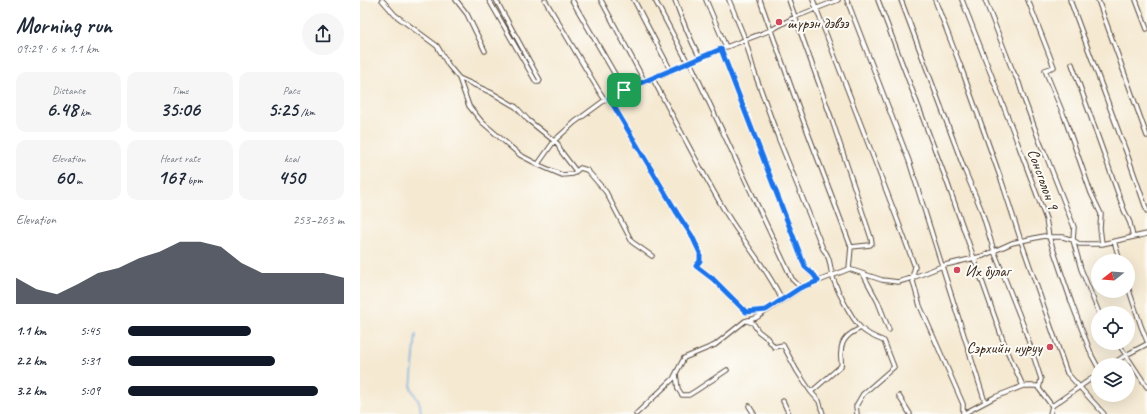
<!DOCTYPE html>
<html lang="en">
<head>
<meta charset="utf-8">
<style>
	:root { --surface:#fff; --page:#f6f6f7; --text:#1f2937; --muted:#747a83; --accent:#111827 }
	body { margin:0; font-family:Caveat,sans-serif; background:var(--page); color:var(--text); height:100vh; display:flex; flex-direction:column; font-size:15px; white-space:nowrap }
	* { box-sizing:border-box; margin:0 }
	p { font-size:13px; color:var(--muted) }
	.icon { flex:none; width:22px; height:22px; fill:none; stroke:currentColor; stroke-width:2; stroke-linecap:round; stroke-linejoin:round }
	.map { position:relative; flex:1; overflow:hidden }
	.panel { display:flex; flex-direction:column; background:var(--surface); width:360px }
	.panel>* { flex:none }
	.needle { width:26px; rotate:253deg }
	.tools { position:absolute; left:731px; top:254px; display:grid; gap:8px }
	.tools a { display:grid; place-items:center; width:44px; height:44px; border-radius:50%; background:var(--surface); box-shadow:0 4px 16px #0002; font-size:20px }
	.pin { position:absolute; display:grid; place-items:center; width:34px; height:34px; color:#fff; margin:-17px; border-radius:8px; box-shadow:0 2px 6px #0006 }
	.round { display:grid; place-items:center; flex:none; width:42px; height:42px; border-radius:21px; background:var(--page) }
	.headline { display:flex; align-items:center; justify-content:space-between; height:68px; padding:0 16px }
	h1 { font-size:22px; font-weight:600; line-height:30px }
	.stats { display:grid; grid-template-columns:repeat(3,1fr); gap:6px; height:68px; padding:4px 16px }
	.stats div { display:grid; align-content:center; border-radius:10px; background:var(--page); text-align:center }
	.stats b { font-size:20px; font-weight:600 }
	.stats small { font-size:11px; font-weight:400 }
	.stats p { font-size:11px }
	.chart { height:112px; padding:8px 16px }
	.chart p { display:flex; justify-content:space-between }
	.chart svg { width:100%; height:72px; margin-top:4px; fill:var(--accent); opacity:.7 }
	ul { padding:0 16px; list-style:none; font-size:13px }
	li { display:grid; grid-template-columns:64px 48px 1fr; align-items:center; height:30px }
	li i { height:10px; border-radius:5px; background:var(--accent) }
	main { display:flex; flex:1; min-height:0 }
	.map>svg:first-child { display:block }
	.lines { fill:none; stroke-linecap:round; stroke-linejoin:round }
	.stream { stroke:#6aa7dc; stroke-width:1.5 }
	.street-casing { stroke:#574739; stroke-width:5.5 }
	.street { stroke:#fff; stroke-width:3.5 }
	.route-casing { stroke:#fff; stroke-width:8 }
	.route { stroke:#1a73e8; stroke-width:5 }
	.poi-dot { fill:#d1495b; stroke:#fdfcf7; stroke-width:1.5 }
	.labels { text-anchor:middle; stroke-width:4; stroke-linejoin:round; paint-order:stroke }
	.poi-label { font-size:16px; fill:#3b2a1e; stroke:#fdfcf7; text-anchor:start }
	.street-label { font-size:16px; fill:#3b2a1e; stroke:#fdfcf7 }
</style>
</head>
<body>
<main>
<section class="panel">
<div class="headline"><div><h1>Morning run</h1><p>09:29 · 6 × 1.1 km</p></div><a class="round"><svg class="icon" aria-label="share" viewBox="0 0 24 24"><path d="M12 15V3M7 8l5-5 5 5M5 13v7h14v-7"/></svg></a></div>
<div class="stats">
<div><p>Distance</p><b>6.48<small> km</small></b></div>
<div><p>Time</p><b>35:06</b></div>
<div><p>Pace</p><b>5:25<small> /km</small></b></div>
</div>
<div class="stats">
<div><p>Elevation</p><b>60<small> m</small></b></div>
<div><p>Heart rate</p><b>167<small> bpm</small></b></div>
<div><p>kcal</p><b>450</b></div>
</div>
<div class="chart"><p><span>Elevation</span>253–263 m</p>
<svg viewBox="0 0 160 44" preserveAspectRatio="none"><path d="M0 44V28L10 35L20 38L30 32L40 25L50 22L60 16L70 12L80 6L90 6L100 9L110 19L120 25L130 25L140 25L150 25L160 28V44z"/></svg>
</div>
<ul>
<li><b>1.1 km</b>5:45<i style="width:57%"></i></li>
<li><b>2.2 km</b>5:31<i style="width:68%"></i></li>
<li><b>3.2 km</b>5:09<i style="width:88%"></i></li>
</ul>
</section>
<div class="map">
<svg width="787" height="414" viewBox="0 0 787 414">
	<rect width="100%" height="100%" fill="#fdfcf7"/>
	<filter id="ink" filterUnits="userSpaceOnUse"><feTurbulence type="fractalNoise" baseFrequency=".025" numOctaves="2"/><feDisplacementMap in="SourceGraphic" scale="8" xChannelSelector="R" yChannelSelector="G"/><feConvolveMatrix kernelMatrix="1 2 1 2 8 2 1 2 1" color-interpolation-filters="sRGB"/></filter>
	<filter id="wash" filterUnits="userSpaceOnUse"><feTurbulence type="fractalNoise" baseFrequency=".012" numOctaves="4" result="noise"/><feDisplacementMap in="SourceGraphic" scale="16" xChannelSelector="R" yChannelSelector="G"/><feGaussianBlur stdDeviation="0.9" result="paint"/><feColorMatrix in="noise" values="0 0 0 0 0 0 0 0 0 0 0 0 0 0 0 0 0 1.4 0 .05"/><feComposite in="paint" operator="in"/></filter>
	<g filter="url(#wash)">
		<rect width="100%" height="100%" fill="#f5e9d2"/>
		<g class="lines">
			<path class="stream" d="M56 334 51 388 60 404 61 414"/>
		</g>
	</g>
	<g filter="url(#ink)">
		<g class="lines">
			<defs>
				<path id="street" d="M22 0 35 15 77 46 89 66 99 78 132 93 156 107 168 120 198 144 200 150 216 171
					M96 0 107 14 125 51
					M129 0 176 82H179L180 80 176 73 136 0
					M185 0 239 91 245 100 249 98 317 213 332 236 340 253V261L336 266 353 279 386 312 405 310
					M212 0 264 90
					M241 0 285 82
					M274 0 311 71
					M295 0 328 63
					M315 0C322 20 330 39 340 58
					M346 0 366 47
					M369 0 385 39 394 71 418 137 463 249C470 256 470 266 472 275 476 289 491 317 500 327 506 334 516 338 524 341L534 367 503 394 496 406 497 414
					M400 0 442 117 491 247 489 269
					M429 0 472 120 511 238 512 243 510 245 491 247
					M453 0 536 216 555 267 552 278 560 306 603 404V414
					M487 0 549 161 625 402
					M518 0 586 179 645 346 663 386
					M541 0 605 171 621 209 634 251 664 327 681 379 679 389
					M575 0 602 70 642 182 661 241 707 373 744 414
					M602 0 652 128 686 219 689 237 712 304 732 356 738 367
					M625 0 652 69 659 83 664 99 681 145 687 158 714 227 713 240 721 269 739 313
					M668 0 694 67 685 70 704 116 731 193 741 214 740 228 742 244
					M710 0 767 154 787 211
					M738 0 787 136
					M776 0 787 29
					M361 49 445 267 453 275 458 281
					M330 62 432 279 441 288
					M712 64 764 210 770 223 773 237
					M99 78 109 106 122 122 160 155 181 166 202 175 213 174 220 168 227 170 246 192 272 242 292 256
					M293 79C317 124 340 169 366 213 384 243 408 269 422 300
					M249 98 264 90 361 49 411 30 435 17 478 0
					M178 164 195 140 215 122 245 100
					M754 241 760 261
					M503 274 518 302 529 330
					M768 287 781 326 787 341
					M387 321 393 323 398 331 407 338 414 347 423 345 437 371 451 392
					M758 343 787 387
					M751 365 766 355 787 344
					M316 374 318 389 322 395H329L337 390 367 370
					M539 396 550 414
					M423 401 429 414
					M389 406 394 414
					M276 414 313 379 324 358 355 345 385 321 396 318 441 288 489 269 522 280 538 282 552 278 585 265 623 256 652 243 661 241 684 236 689 237H703L713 240 719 244H742L787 234
					M463 414 459 401 451 392 481 366C482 361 480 357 481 352 481 339 490 333 501 328
					M603 414 635 397 663 386H677L692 406
					M690 414 692 406 738 374"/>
			</defs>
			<use href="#street" class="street-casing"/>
			<use href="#street" class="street"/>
		</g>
	</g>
	<g class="lines" filter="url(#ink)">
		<defs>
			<path id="route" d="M361 49 445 267 454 275 458 281 440 288 406 310 386 312 353 279 336 266 340 261V253L332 236 317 213 249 98 264 90Z"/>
		</defs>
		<use href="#route" class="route-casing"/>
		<use href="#route" class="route"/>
	</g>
	<g class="poi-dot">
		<circle cx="419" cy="22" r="4"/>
		<circle cx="597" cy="270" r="4"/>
		<circle cx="690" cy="347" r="4"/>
	</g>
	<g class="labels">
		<g class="poi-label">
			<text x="427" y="28">шүрэн дэвээ</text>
			<text x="605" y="276">Их булаг</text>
			<text x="682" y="353" text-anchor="end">Сэрхийн нуруу</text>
		</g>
		<g class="street-label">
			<text transform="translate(684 179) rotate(70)" y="6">Сонсголон 9</text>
		</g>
	</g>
</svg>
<div class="tools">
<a><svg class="needle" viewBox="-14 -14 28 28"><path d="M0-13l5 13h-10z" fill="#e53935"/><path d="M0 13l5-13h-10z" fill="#747a83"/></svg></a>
<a><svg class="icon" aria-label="locate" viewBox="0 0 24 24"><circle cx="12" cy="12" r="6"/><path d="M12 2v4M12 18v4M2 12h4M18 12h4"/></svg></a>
<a><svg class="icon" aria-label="layers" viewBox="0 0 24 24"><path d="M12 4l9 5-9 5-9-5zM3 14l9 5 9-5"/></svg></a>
</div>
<div class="pin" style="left:264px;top:90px;background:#1e9e55"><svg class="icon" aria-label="arrive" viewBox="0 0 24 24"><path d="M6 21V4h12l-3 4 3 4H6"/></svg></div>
</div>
</main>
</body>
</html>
